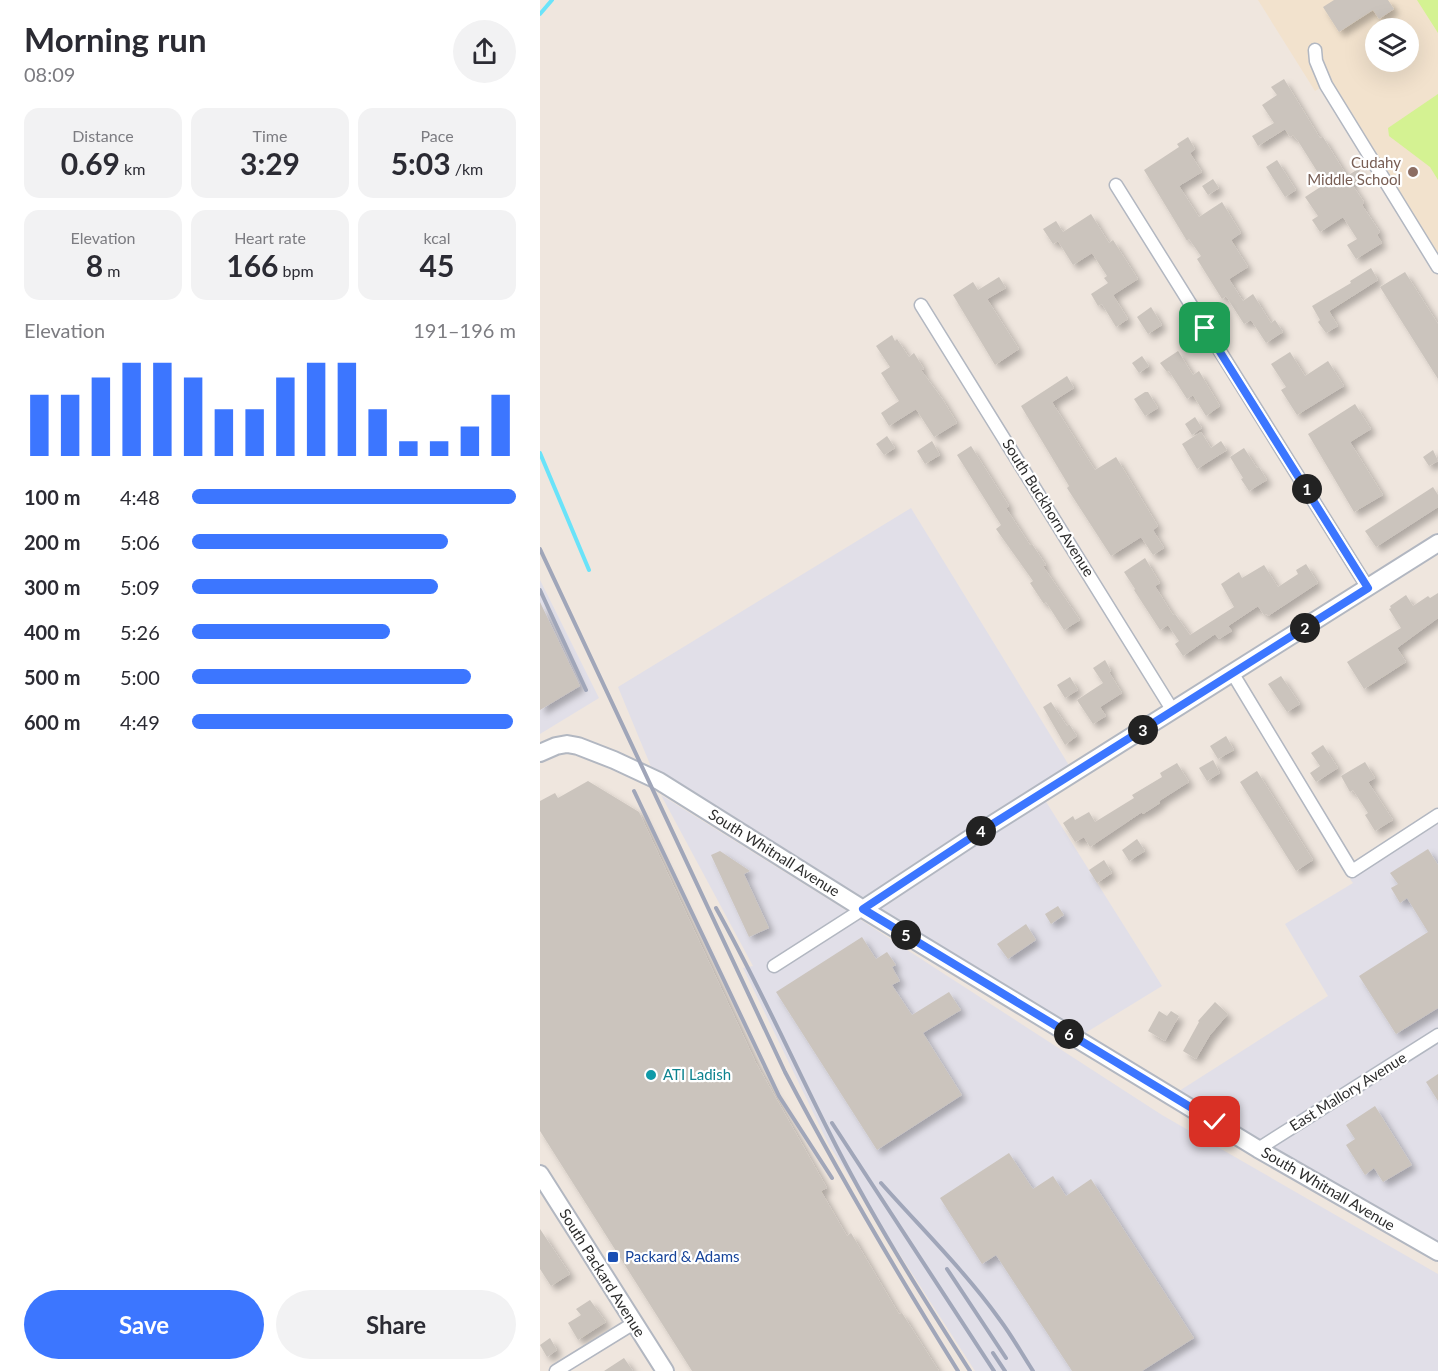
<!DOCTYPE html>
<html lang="en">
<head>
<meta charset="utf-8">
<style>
	:root { --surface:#fff; --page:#f2f2f3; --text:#2b2b33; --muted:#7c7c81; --accent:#3c76ff }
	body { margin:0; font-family:Lato,sans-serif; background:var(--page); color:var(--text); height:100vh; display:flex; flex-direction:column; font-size:22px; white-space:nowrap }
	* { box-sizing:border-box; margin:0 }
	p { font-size:20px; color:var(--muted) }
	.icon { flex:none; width:33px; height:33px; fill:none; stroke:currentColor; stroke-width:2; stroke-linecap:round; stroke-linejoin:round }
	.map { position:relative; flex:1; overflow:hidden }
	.details { display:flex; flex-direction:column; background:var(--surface); width:540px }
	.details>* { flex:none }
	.buttons { position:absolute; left:825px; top:18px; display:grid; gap:12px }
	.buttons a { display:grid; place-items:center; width:54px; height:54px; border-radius:50%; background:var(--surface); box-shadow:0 6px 24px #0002; font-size:30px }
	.pin { position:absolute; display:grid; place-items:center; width:51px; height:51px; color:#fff; margin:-26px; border-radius:12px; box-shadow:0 3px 9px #0006 }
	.km { position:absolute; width:30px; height:30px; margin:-15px; border-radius:50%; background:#222; color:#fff; font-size:16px; line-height:30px; text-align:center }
	.round { display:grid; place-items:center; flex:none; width:63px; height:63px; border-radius:32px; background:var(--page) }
	.overview { display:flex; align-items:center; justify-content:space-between; height:102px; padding:0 24px }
	h1 { font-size:33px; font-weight:700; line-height:45px }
	.stats { display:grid; grid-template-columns:repeat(3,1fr); gap:9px; height:102px; padding:6px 24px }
	.stats div { display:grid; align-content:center; border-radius:15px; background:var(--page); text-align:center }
	.stats b { font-size:30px; font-weight:700 }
	.stats small { font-size:16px; font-weight:400 }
	.stats p { font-size:16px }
	.chart { height:168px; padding:12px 24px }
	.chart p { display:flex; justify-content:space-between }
	.chart svg { width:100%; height:108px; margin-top:6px; stroke:var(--accent); stroke-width:6 }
	.cta { display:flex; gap:12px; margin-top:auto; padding:12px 24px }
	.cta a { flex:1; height:69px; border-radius:36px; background:var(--accent); color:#fff; font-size:24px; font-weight:700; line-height:69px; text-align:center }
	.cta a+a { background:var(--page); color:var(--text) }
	ul { padding:0 24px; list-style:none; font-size:20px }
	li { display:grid; grid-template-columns:96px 72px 1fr; align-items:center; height:45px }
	li i { height:15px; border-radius:8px; background:var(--accent) }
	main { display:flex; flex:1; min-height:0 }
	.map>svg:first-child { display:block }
	.industrial { fill:#e1dfe8 }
	.education { fill:#f2e2cd; fill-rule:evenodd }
	.pitch { fill:#d4f292 }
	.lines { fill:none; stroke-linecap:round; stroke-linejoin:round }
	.stream { stroke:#6ae3f9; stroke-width:4 }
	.building { fill:#cbc4bd; filter:url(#shadow) }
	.street-casing { stroke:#b2b7c1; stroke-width:15 }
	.secondary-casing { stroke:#b2b7c1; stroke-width:20 }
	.street { stroke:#fff; stroke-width:12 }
	.secondary { stroke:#fff; stroke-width:16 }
	.rail { stroke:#a0a6b9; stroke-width:4 }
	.route-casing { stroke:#fff; stroke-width:12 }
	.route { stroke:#3c76ff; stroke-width:8 }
	.education-dot { fill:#8d6e63; stroke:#fff; stroke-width:2 }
	.culture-dot { fill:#0f9aa8; stroke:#fff; stroke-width:2 }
	.transit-dot { fill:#1a4fb4; stroke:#fff; stroke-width:2 }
	.labels { text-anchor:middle; stroke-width:4.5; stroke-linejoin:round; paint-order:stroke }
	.education-label { font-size:15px; fill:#785e54; stroke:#fff; text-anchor:end }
	.street-label { font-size:15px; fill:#2d2d2d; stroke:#fff }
	.culture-label { font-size:15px; fill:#0d838f; stroke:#fff; text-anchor:start }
	.transit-label { font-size:15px; fill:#164399; stroke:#fff; text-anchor:start }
</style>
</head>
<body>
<main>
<section class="details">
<div class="overview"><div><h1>Morning run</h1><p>08:09</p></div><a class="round"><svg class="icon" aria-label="share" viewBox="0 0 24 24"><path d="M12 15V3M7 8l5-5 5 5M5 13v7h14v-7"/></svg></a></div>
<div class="stats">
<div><p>Distance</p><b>0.69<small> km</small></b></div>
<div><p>Time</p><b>3:29</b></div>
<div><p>Pace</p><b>5:03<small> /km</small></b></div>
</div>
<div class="stats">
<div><p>Elevation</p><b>8<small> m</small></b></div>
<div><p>Heart rate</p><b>166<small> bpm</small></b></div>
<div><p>kcal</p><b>45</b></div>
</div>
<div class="chart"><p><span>Elevation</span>191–196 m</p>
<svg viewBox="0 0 160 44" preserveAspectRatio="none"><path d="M5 44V19M15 44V19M25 44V12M35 44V6M45 44V6M55 44V12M65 44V25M75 44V25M85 44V12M95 44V6M105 44V6M115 44V25M125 44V38M135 44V38M145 44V32M155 44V19"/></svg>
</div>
<ul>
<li><b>100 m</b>4:48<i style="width:100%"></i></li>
<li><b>200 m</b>5:06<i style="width:79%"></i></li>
<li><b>300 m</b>5:09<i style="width:76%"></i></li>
<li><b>400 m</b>5:26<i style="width:61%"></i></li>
<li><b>500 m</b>5:00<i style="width:86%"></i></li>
<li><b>600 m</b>4:49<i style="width:99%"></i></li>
</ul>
<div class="cta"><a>Save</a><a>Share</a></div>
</section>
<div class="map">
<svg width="898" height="1371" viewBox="0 0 898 1371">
	<defs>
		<filter id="shadow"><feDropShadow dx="5" dy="5" stdDeviation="3" flood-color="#0004"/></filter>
	</defs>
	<rect width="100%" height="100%" fill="#efe6de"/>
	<path class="industrial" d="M371 508 530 767 498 789 622 986 542 1035 114 774 78 687Z
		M0 580 59 698 0 734Z
		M121 795 304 909 622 1115 898 1274V1371H435L289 1145 203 968 213 966Z
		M898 824V1247L636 1093 788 996 745 924 813 883 810 879Z"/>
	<path class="education" d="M718 0H898V254L791 81 775 91ZM836 28H868V62H836Z"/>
	<path class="pitch" d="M877 0H898V33Z
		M898 94V180L890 167 849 136 848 128Z"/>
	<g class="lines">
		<path class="stream" d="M0 14 12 0
			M0 453 49 570"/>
	</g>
	<path class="building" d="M794 0H848L854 9 839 19 833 10 799 32 783 7Z
		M744 79 780 138 783 137 807 176 823 166 811 183 824 202 822 205 840 232 837 235 842 243 816 259 807 245 817 239 803 217 780 232 772 220 778 216 765 197 785 184 758 141 753 135 750 137 745 129 718 146 712 136 734 123 722 105 737 95 731 87Z
		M648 137 655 149 650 153 662 172 639 186 659 217 682 202 701 233 691 240 708 267 689 279 703 301 713 294 731 323 735 320 743 332 726 343 711 320 704 324 686 296 682 299 657 259 661 256 649 239 647 241 604 170 639 147 637 144Z
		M737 160 756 190 745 197 726 167Z
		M673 179 679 188 668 195 662 186Z
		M551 214 569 243 573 240 598 279 573 295 588 319 576 327 562 304 558 306 551 294 568 283 564 278 567 276 552 253 533 265 518 241 513 244 503 229 516 221 523 232Z
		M831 268 838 280 789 311 798 326 786 333 778 322 780 320 772 306 811 283 810 281Z
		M865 272 898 324V379L840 287Z
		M459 277 466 288 447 299 479 349 455 365 413 295 433 282 438 290Z
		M611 307 622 325 608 334 597 317Z
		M352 335 355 341 357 339 369 357 374 353 384 369 381 370 403 400 417 423 394 437 376 409 349 426 341 413 359 401 341 373 350 367 336 346Z
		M638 351 653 375 659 371 680 406 666 416 653 395 647 399 629 371 627 372 620 363Z
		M750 352 765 376 788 361 804 386 757 415 741 390 746 387 731 364Z
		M602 356 609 366 599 373 592 363Z
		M527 376 534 388 512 402 555 470 576 457 618 526 613 530 624 548 613 555 601 537 571 556 527 488 529 486 481 406Z
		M605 392H608L618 408 605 416 594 399Z
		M815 404 831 429 810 442 843 495 814 512 768 434Z
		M655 417 662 428 652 435 645 424Z
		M661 432 671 448 681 441 687 450 657 469 642 444Z
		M347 436 355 448 344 455 336 444Z
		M392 441 400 455 385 464 377 451Z
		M431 446 469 506 466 508 490 545 492 544 506 565 503 566 540 620 524 630 506 602 504 604 490 583 493 581 456 529 461 525 417 455Z
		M704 448 717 468 719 467 727 480 709 491 701 479 703 478 690 457Z
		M893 450 898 461 889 466 883 457Z
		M893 487 898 495V507L836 547 825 531Z
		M605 558 620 583 615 586 633 615 635 614 650 635 694 607 681 584 699 572 702 578 724 565 738 587 758 574 756 570 766 564 778 583 728 616 727 614 724 615 718 606 688 626 692 631 679 639 675 634 643 656 635 644 639 641 628 625 620 630 594 590 595 589 584 572Z
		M898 593V618L857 648 866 662 824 689 807 662 861 628 849 609 851 608 850 606 866 595 873 606 888 596 890 598Z
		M0 602 40 686 0 710Z
		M565 660 571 671 569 672 582 693 560 707 566 716 553 724 537 700 563 683 553 668Z
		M741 676 760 704 747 712 728 684Z
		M530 677 538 690 525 698 517 685Z
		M511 702 527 726 529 724 537 736 525 745 503 707Z
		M686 736 694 750 678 759 670 746Z
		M783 745 798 768 776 782 770 773 780 766 771 753Z
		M673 760 680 773 667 781 659 768Z
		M825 762 835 778 828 782 853 820 835 831 825 815 828 813 813 790 810 792 801 776Z
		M637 763 649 782 619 801 620 803 603 814 602 812 550 847 544 837 535 842 523 823 533 816 535 820 549 812 555 822 594 798 592 795 622 777 620 773Z
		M717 771 773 860 756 871 700 782Z
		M48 781 99 812 216 1063 287 1188 281 1191 307 1236 311 1233 359 1314 362 1313 399 1371H152L0 1131V801L15 793 18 798Z
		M597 839 605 851 589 861 582 850Z
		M888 849 898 865V1008L856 1034 819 976 888 932 867 898 860 903 851 888 858 884 850 873Z
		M180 851 210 871 204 874 229 928 209 937 171 855Z
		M564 860 572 873 557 883 549 870Z
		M518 906 524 915 511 924 505 914Z
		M486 924 496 940 468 959 457 944Z
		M322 937 336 959 347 952 356 965 352 967 360 981 352 985 372 1015 409 992 421 1010 383 1033 422 1095 337 1150 236 992Z
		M675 1002 688 1014 670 1035 656 1059 643 1051 659 1022 658 1021Z
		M619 1011 627 1016 631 1011 639 1016 625 1041 608 1031Z
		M898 1074V1101L886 1082Z
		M835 1106 872 1165 843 1182 834 1168 825 1175 806 1145 815 1139 806 1125Z
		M469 1153 493 1189 513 1176 526 1196 551 1179 654 1338 602 1371H532L456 1255 442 1264 400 1198Z
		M0 1229 30 1274 11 1286 0 1269Z
		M50 1300 66 1322 38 1340 28 1323 41 1315 36 1309Z
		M10 1338 17 1350 7 1357 0 1345Z
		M84 1358 93 1371H64Z"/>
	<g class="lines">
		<defs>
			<path id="street" d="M775 50 776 61 786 85 898 267
				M576 185 828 588
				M381 305 633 711
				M693 674 812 871 898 815
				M234 966 323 909
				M718 1149 898 1035
				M16 1371 94 1323"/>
			<path id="secondary" d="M0 753 16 746 27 744 38 746 74 760 119 781 323 909 718 1149 898 1252
				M323 909 432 837 898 543
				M0 1174 125 1371"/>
		</defs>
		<use href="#street" class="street-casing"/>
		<use href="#secondary" class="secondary-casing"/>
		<use href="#street" class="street"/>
		<use href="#secondary" class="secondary"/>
		<path class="rail" d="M0 549 245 1072C299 1175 357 1273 418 1371
			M0 590 46 690
			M94 791 239 1096 292 1178
			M176 908C217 981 251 1057 289 1132 330 1214 380 1293 430 1371
			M292 1123 454 1371
			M341 1183C381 1228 425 1271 460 1320 472 1336 482 1354 493 1371
			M407 1269 466 1358
			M453 1353 465 1371"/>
	</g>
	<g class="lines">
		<defs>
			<path id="route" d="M665 328 828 588 432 837 323 909 675 1122"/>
		</defs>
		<use href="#route" class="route-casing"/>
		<use href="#route" class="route"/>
	</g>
	<circle class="education-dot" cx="873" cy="172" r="6"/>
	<circle class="culture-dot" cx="111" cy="1075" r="6"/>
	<rect class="transit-dot" x="67" y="1251" width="12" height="12" rx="3"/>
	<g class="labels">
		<g class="education-label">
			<text x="861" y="168">Cudahy<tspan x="861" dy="17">Middle School</tspan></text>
		</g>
		<g class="street-label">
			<text transform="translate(508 508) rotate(58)" y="5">South Buckhorn Avenue</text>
			<text transform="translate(234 853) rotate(32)" y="5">South Whitnall Avenue</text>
			<text transform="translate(808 1092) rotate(-32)" y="5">East Mallory Avenue</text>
			<text transform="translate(788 1189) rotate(30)" y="5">South Whitnall Avenue</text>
			<text transform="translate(62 1273) rotate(58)" y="5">South Packard Avenue</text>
		</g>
		<g class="culture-label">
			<text x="123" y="1080">ATI Ladish</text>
		</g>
		<g class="transit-label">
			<text x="85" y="1262">Packard &amp; Adams</text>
		</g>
	</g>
</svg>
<div class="buttons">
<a><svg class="icon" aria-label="layers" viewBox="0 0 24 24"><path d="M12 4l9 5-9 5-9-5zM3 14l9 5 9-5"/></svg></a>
</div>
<div class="pin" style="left:665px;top:328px;background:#1e9e55"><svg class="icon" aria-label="arrive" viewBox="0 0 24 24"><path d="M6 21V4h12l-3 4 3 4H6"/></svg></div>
<div class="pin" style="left:675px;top:1122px;background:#d93025"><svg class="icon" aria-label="check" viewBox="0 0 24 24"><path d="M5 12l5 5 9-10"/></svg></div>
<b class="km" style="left:767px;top:489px">1</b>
<b class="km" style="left:765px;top:628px">2</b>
<b class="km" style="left:603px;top:730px">3</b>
<b class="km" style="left:441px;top:831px">4</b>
<b class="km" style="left:366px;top:935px">5</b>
<b class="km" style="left:529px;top:1034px">6</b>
</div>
</main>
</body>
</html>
